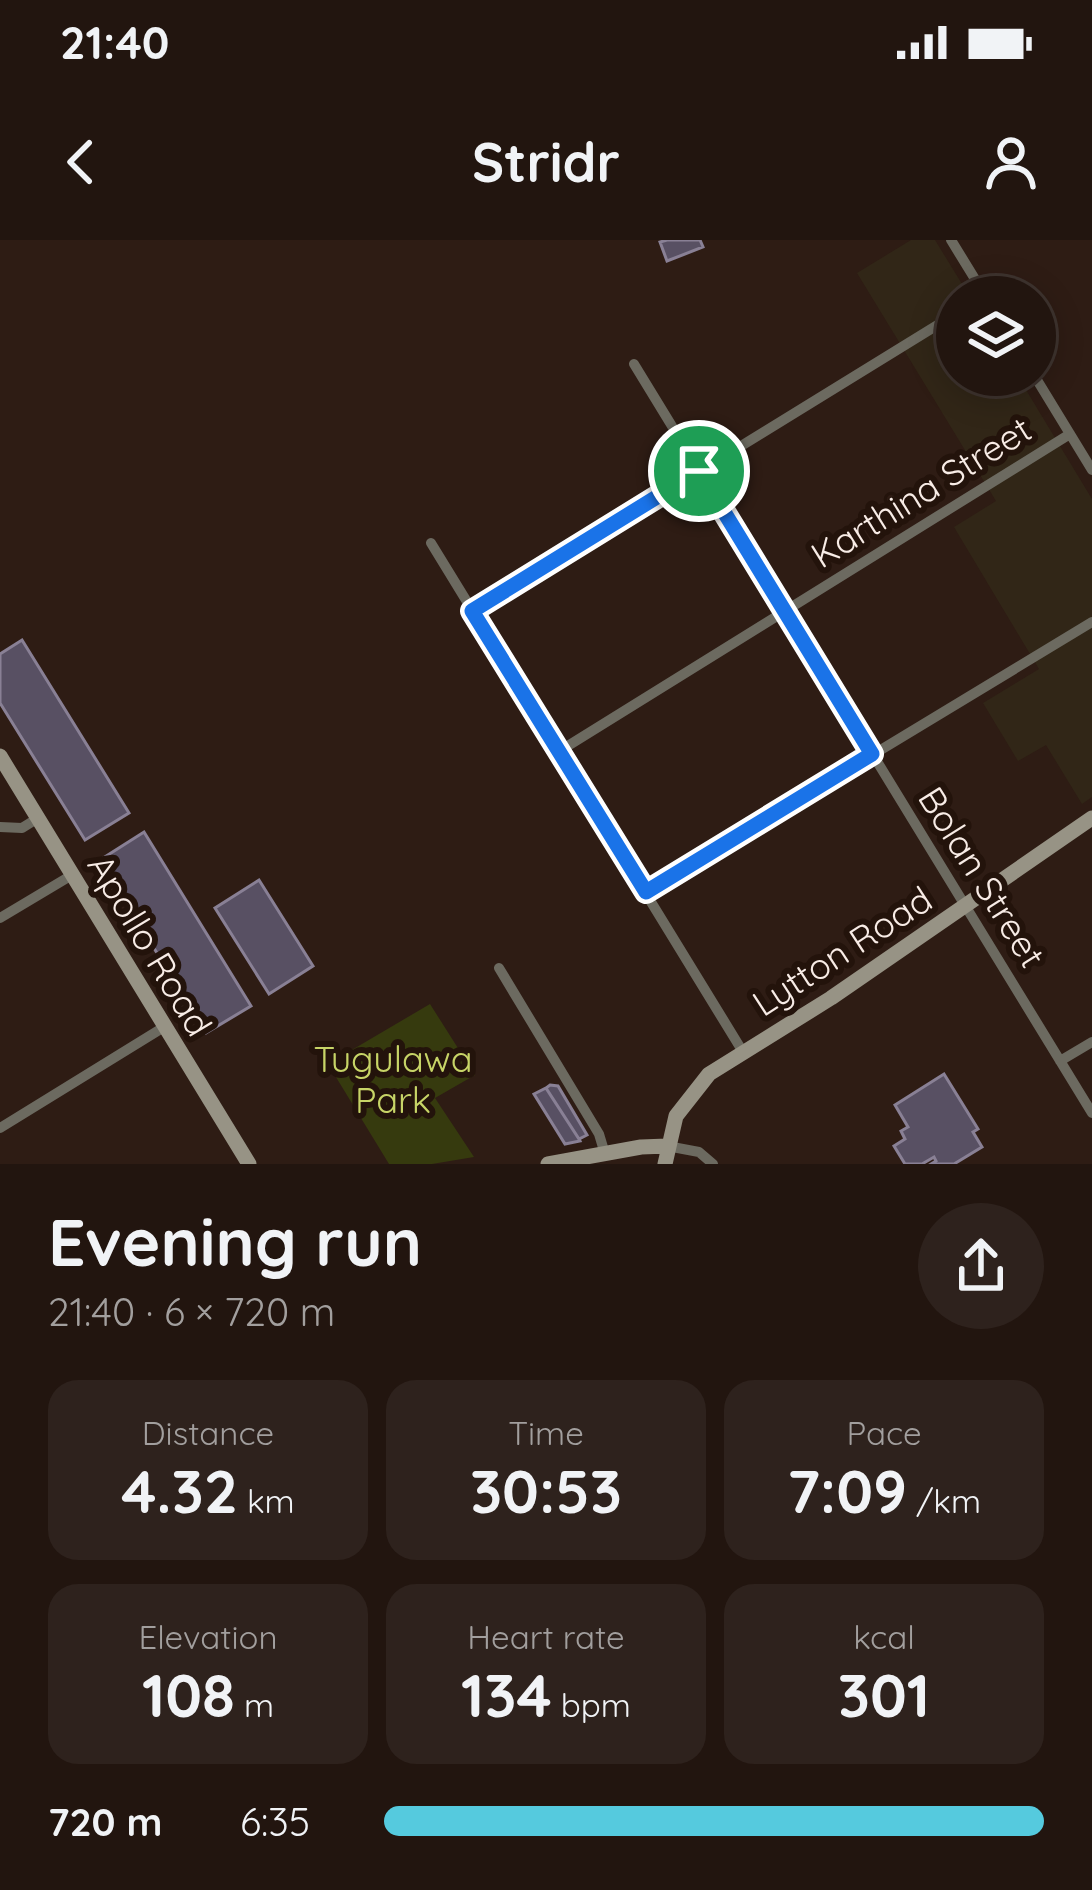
<!DOCTYPE html>
<html lang="en">
<head>
<meta charset="utf-8">
<style>
	:root { --surface:#22150f; --page:#2e221d; --text:#f1f3f6; --muted:#a29f9e; --line:#3f342f; --accent:#55cade }
	body { margin:0; font-family:Quicksand,sans-serif; background:var(--page); color:var(--text); height:100vh; display:flex; flex-direction:column; font-size:45px; white-space:nowrap }
	* { box-sizing:border-box; margin:0 }
	p { font-size:39px; color:var(--muted) }
	.icon { flex:none; width:66px; height:66px; fill:none; stroke:currentColor; stroke-width:2; stroke-linecap:round; stroke-linejoin:round }
	.map { position:relative; height:924px; overflow:hidden }
	.drawer { display:flex; flex-direction:column; background:var(--surface); flex:1 }
	.drawer>* { flex:none }
	.controls { position:absolute; left:936px; top:36px; display:grid; gap:24px }
	.controls a { display:grid; place-items:center; width:120px; height:120px; border-radius:50%; background:var(--surface); box-shadow:0 6px 30px #0003,0 0 0 3px var(--line); font-size:60px }
	.pin { position:absolute; display:grid; place-items:center; width:102px; height:102px; color:#fff; margin:-51px; border:6px solid #fff; border-radius:50%; box-shadow:0 3px 12px #0007 }
	.round { display:grid; place-items:center; flex:none; width:126px; height:126px; border-radius:63px; background:var(--page) }
	.head { display:flex; align-items:center; justify-content:space-between; height:204px; padding:0 48px }
	h1 { font-size:66px; font-weight:700; line-height:90px }
	.metrics { display:grid; grid-template-columns:repeat(3,1fr); gap:18px; height:204px; padding:12px 48px }
	.metrics div { display:grid; align-content:center; border-radius:30px; background:var(--page); text-align:center }
	.metrics b { font-size:60px; font-weight:700 }
	.metrics small { font-size:33px; font-weight:400 }
	.metrics p { font-size:33px }
	ul { padding:0 48px; list-style:none; font-size:39px }
	li { display:grid; grid-template-columns:192px 144px 1fr; align-items:center; height:90px }
	li i { height:30px; border-radius:15px; background:var(--accent) }
	.status { display:flex; justify-content:space-between; align-items:center; height:84px; padding:0 60px; background:var(--surface); direction:ltr }
	.status svg { height:33px; fill:currentColor }
	header { display:flex; justify-content:space-between; align-items:center; height:156px; padding:0 48px; background:var(--surface); font-size:54px; font-weight:700 }
	.map>svg:first-child { display:block }
	.commercial { fill:#312617 }
	.green { fill:#363a0e }
	.building { fill:#585063; stroke:#898095; stroke-width:3 }
	.lines { fill:none; stroke-linecap:round; stroke-linejoin:round }
	.street { stroke:#6c6a60; stroke-width:10 }
	.secondary { stroke:#979385; stroke-width:15 }
	.route-casing { stroke:#fff; stroke-width:24 }
	.route { stroke:#1a73e8; stroke-width:15 }
	.labels { text-anchor:middle; stroke-width:12; stroke-linejoin:round; paint-order:stroke }
	.street-label { font-size:36px; fill:#f8ece6; stroke:#23130b }
	.park-label { font-size:36px; fill:#c7d467; stroke:#23130b }
</style>
</head>
<body>
<div class="status"><b>21:40</b><svg viewBox="0 0 49 12"><path d="M0 12V9h3v3zM5 12V6h3v6zM10 12V3h3v9zM15 12V0h3v12zM26 1h20v11H26zM47 4h2v5h-2z"/></svg></div>
<header><svg class="icon" aria-label="back" viewBox="0 0 24 24"><path d="M15 5l-7 7 7 7"/></svg>Stridr<svg class="icon" aria-label="person" viewBox="0 0 24 24"><circle cx="12" cy="8" r="4"/><path d="M4 21q1-7 8-7t8 7"/></svg></header>
<div class="map">
<svg width="1092" height="924" viewBox="0 0 1092 924">
	<rect width="100%" height="100%" fill="#2e1c14"/>
	<path class="commercial" d="M911 0H935L970 57H957V135H1017L1092 259V557L1082 564 1046 505 1018 521 983 463 1039 429 954 287 996 261 857 33Z"/>
	<path class="green" d="M430 764 475 835 435 858 474 917 432 924H389L328 824Z"/>
	<path class="building" d="M667 0H700L703 7 667 21 660 2Z
		M22 400 129 573 85 600 0 463V414Z
		M144 592 251 766 206 793 100 620Z
		M259 640 313 726 269 754 215 668Z
		M944 834 978 889 973 892 982 907 954 924H931L936 921 934 917 922 924H905L894 906 905 899 901 891 908 887 895 865Z
		M550 845 558 846 587 895 579 899 546 848Z
		M546 848 579 899 580 901 565 904 534 854Z"/>
	<g class="lines">
		<path class="street" d="M951 0 986 57
			M634 124 1092 873
			M1034 135 1092 230
			M431 303 743 812
			M473 371 957 73
			M558 512 1070 194
			M0 587 22 588 38 578
			M646 652 1092 382
			M0 678 72 635
			M499 728 599 894 605 914
			M1060 821 1092 802
			M0 888 164 787
			M667 906 699 912 713 924"/>
		<path class="secondary" d="M0 516 249 924
			M548 924 641 907 667 906
			M665 924 676 876 709 834 831 758 1092 578"/>
	</g>
	<g class="lines">
		<defs>
			<path id="route" d="M699 231 872 514 646 652 472 371Z"/>
		</defs>
		<use href="#route" class="route-casing"/>
		<use href="#route" class="route"/>
	</g>
	<g class="labels">
		<g class="street-label">
			<text transform="translate(921 252) rotate(-32)" y="13">Karthina Street</text>
			<text transform="translate(982 637) rotate(58)" y="13">Bolan Street</text>
			<text transform="translate(150 705) rotate(59)" y="13">Apollo Road</text>
			<text transform="translate(842 711) rotate(-33)" y="13">Lytton Road</text>
		</g>
		<g class="park-label">
			<text x="393" y="832">Tugulawa<tspan x="393" dy="41">Park</tspan></text>
		</g>
	</g>
</svg>
<div class="controls">
<a><svg class="icon" aria-label="layers" viewBox="0 0 24 24"><path d="M12 4l9 5-9 5-9-5zM3 14l9 5 9-5"/></svg></a>
</div>
<div class="pin" style="left:699px;top:231px;background:#1e9e55"><svg class="icon" aria-label="arrive" viewBox="0 0 24 24"><path d="M6 21V4h12l-3 4 3 4H6"/></svg></div>
</div>
<section class="drawer">
<div class="head"><div><h1>Evening run</h1><p>21:40 · 6 × 720 m</p></div><a class="round"><svg class="icon" aria-label="share" viewBox="0 0 24 24"><path d="M12 15V3M7 8l5-5 5 5M5 13v7h14v-7"/></svg></a></div>
<div class="metrics">
<div><p>Distance</p><b>4.32<small> km</small></b></div>
<div><p>Time</p><b>30:53</b></div>
<div><p>Pace</p><b>7:09<small> /km</small></b></div>
</div>
<div class="metrics">
<div><p>Elevation</p><b>108<small> m</small></b></div>
<div><p>Heart rate</p><b>134<small> bpm</small></b></div>
<div><p>kcal</p><b>301</b></div>
</div>
<ul>
<li><b>720 m</b>6:35<i style="width:100%"></i></li>
</ul>
</section>
</body>
</html>
